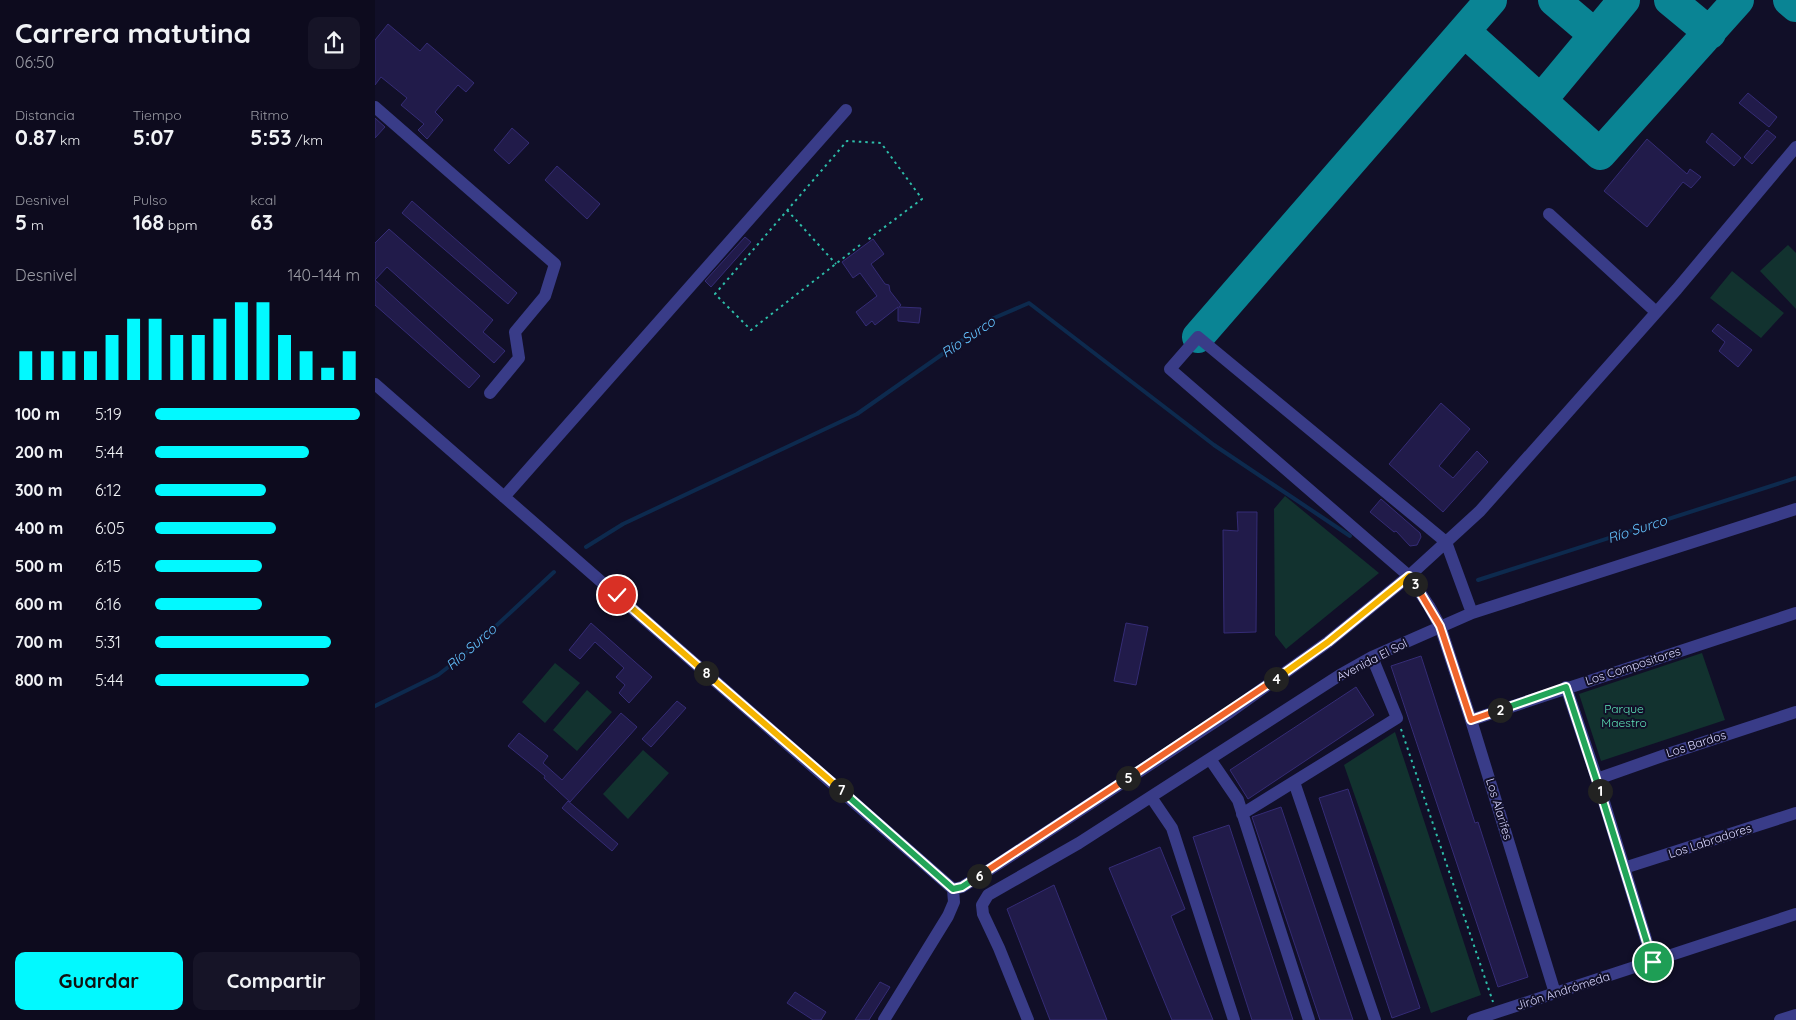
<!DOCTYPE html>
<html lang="es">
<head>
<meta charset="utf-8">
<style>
	:root { --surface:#0d0b1e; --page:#161427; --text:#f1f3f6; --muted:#9a9ba4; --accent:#02f9ff }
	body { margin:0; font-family:Quicksand,sans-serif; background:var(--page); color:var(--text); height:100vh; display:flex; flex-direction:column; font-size:19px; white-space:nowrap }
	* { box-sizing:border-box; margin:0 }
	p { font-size:16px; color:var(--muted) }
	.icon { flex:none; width:28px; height:28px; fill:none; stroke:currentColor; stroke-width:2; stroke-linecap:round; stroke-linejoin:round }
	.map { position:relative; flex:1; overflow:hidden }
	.sheet { display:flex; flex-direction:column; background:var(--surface); width:375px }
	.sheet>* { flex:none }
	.pin { position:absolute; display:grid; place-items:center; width:42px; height:42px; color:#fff; margin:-21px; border:2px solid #fff; border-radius:50%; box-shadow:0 1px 5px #0007 }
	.km { position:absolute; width:25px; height:25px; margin:-12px; border-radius:50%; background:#222; color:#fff; font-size:14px; line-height:25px; text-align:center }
	.round { display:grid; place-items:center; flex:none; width:52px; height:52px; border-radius:10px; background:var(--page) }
	.summary { display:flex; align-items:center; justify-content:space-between; height:85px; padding:0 15px }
	h1 { font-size:28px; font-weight:800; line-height:38px }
	.figures { display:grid; grid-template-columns:repeat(3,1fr); gap:8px; height:85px; padding:5px 15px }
	.figures div { display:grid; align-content:center }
	.figures b { font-size:21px; font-weight:800 }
	.figures small { font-size:14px; font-weight:400 }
	.figures p { font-size:14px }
	.chart { height:140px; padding:10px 15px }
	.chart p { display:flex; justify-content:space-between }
	.chart svg { width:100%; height:90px; margin-top:5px; stroke:var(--accent); stroke-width:6 }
	.primary-button { display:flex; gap:10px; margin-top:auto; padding:10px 15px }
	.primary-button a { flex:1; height:58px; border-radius:10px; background:var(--accent); color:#111; font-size:20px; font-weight:800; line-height:58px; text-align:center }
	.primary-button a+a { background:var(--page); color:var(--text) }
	ul { padding:0 15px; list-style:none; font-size:16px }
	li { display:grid; grid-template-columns:80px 60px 1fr; align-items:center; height:38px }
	li i { height:12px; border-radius:6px; background:var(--accent) }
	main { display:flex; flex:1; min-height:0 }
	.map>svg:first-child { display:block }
	.green { fill:#12322f }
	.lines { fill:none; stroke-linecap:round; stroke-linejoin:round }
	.stream { stroke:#0d2a4e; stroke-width:4 }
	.taxiway { stroke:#0a8494; stroke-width:32 }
	.building { fill:#211b4a; stroke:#352c76 }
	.path { stroke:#2dbda9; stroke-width:2; stroke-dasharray:2.5 4; stroke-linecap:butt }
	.minor { stroke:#393c88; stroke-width:12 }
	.split-1-casing { stroke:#fff; stroke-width:10 }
	.split-2-casing { stroke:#fff; stroke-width:10 }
	.split-3-casing { stroke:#fff; stroke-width:10 }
	.split-4-casing { stroke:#fff; stroke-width:10 }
	.split-5-casing { stroke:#fff; stroke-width:10 }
	.split-6-casing { stroke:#fff; stroke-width:10 }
	.split-7-casing { stroke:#fff; stroke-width:10 }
	.split-8-casing { stroke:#fff; stroke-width:10 }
	.split-9-casing { stroke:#fff; stroke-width:10 }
	.split-1 { stroke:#22a559; stroke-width:6 }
	.split-2 { stroke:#22a559; stroke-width:6 }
	.split-3 { stroke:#f0652b; stroke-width:6 }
	.split-4 { stroke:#f5b400; stroke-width:6 }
	.split-5 { stroke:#f0652b; stroke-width:6 }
	.split-6 { stroke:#f0652b; stroke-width:6 }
	.split-7 { stroke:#22a559; stroke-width:6 }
	.split-8 { stroke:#f5b400; stroke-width:6 }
	.split-9 { stroke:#f5b400; stroke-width:6 }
	.labels { text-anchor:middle; stroke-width:4; stroke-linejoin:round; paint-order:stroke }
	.street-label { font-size:12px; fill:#d8d6ff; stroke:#110f28 }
	.park-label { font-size:12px; fill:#5ee3b7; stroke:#110f28 }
	.water-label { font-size:14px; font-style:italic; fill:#64c3ff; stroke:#110f28 }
</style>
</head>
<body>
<main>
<section class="sheet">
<div class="summary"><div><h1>Carrera matutina</h1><p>06:50</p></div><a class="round"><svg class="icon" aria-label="share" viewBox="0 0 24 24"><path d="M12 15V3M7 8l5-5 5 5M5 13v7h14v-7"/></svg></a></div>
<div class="figures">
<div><p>Distancia</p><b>0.87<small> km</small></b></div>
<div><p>Tiempo</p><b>5:07</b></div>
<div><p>Ritmo</p><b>5:53<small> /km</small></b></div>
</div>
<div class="figures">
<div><p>Desnivel</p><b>5<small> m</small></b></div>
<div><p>Pulso</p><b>168<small> bpm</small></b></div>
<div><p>kcal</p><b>63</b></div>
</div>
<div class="chart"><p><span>Desnivel</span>140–144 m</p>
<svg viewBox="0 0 160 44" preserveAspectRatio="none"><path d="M5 44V30M15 44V30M25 44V30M35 44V30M45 44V22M55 44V14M65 44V14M75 44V22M85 44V22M95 44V14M105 44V6M115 44V6M125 44V22M135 44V30M145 44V38M155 44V30"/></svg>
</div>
<ul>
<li><b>100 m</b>5:19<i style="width:100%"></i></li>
<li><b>200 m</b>5:44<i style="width:75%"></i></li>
<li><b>300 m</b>6:12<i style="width:54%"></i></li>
<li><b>400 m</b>6:05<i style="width:59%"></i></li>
<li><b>500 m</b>6:15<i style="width:52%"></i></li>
<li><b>600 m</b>6:16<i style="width:52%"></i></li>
<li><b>700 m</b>5:31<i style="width:86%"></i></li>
<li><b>800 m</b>5:44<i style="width:75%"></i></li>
</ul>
<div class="primary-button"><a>Guardar</a><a>Compartir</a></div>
</section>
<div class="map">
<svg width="1421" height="1020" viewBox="0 0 1421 1020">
	<rect width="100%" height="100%" fill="#110f28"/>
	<path class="green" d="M1413 245 1421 253V309L1385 271Z
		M1357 271 1409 313 1386 338 1335 298Z
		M910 496 1004 573 911 649 900 635 899 509Z
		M1327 653 1350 720 1226 761 1204 694Z
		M180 663 205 683 170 723 147 702Z
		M212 690 237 712 202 751 178 730Z
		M1020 732 1106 995 1056 1013 969 765Z
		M268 750 294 773 253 819 228 794Z"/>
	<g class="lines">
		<path class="stream" d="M211 547 248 524 482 414 619 318 654 303 839 445 975 536
			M1103 580 1421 478
			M0 706 63 675 95 650 179 572"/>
		<path class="taxiway" d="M1179 0 1220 35
			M1295 0 1335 33
			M1414 0 1421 6
			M1089 31 1225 154 1363 0
			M1166 100 1249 0
			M823 337 1116 0"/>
	</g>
	<path class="building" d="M13 24 45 51 52 43 99 83 91 92 83 85 60 112 68 120 52 139 43 130 49 124 26 105 32 98 6 77 0 85V40Z
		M1373 93 1402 117 1394 127 1364 103Z
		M0 118 10 127 0 138Z
		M137 128 154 143 134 164 119 150Z
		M1392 130 1401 137 1377 164 1369 157Z
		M1337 133 1366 158 1359 166 1331 142Z
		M1272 139 1312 174 1315 169 1326 177 1316 188 1308 182 1272 227 1229 191Z
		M182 166 225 204 212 219 170 180Z
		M37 201 142 293 133 304 27 213Z
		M14 229 118 320 108 332 130 351 119 363 12 267 0 280 105 376 94 388 0 305V243Z
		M370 237 376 242 336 287 330 281Z
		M498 239 509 254 496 264 510 284 514 285 515 291 526 305 524 307 546 308 544 323 523 321V307L500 325 497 321 491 326 481 312 502 296 485 273 478 278 467 262Z
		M1343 324 1377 350 1363 367 1344 351 1350 342 1337 331Z
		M1066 403 1095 429 1064 466 1078 478 1102 451 1113 462 1068 512 1014 464Z
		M1006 499 1045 533 1046 537 1042 545 1035 546 1021 531 1019 532 995 512Z
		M862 512H882L881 632 849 633 848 530 863 531Z
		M216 623 277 677 254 703 244 693 250 685 241 677 249 668 220 642 205 659 194 650Z
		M751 623 773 627 761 685 739 681Z
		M1046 656 1100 823 1103 822 1153 977 1123 987 1016 666Z
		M981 687 999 715 873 799 855 770Z
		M302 701 311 708 276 747 267 739Z
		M246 713 262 727 195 802 169 778 170 776 133 746 144 733 173 756 168 763 187 780Z
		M973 789 1045 1008 1017 1018 944 798Z
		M193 801 243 844 237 851 187 808Z
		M906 807 978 1020H945L877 817Z
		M854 825 918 1020H877L818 837Z
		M785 847 810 909 796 916 838 1020H797L734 868Z
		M679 885 732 1020H675L632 909Z
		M505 982 515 987 494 1020H480Z
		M420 992 451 1012 446 1020H438L412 1003Z"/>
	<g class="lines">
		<path class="path" d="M412 210 461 264
			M485 245 376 330 340 294 472 141 506 143 547 199 491 241
			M1026 729 1118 1002"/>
		<path class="minor" d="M0 107 180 264 170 296 140 332 144 358 115 393
			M1174 214 1281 312
			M0 384 578 889 579 902 573 916 509 1020
			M129 497 471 110
			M1097 613 1071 542 823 337 795 369 1034 576 1054 606 1065 626 1096 720 1180 993
			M1191 687 1222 779 1278 962
			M1096 720 1421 613
			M835 759 863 800 934 1020
			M1222 779 1293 754 1421 712
			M919 782 1000 1020
			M776 797 797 828 859 1020
			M867 814 1022 718 997 657
			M1249 868 1421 813
			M578 889 587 887 617 868 852 714 953 642 1034 576 1105 511 1302 289 1421 147
			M653 1020 624 948 608 914 607 905 613 895 704 843 965 675 997 657 1097 613 1421 509
			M1098 1020 1421 914
			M1405 1020 1421 1015"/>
	</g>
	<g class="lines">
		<defs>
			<path id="split-1" d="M1225 791 1278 962"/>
			<path id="split-2" d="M1125 710 1191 687 1225 791"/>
			<path id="split-3" d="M1040 584 1065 626 1096 720 1125 710"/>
			<path id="split-4" d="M901 679 953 642 1034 576 1040 584"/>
			<path id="split-5" d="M753 778 901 679"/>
			<path id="split-6" d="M604 876 753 778"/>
			<path id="split-7" d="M466 790 578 889 587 887 604 876"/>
			<path id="split-8" d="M331 673 466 790"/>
			<path id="split-9" d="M242 595 331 673"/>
		</defs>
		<use href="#split-1" class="split-1-casing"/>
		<use href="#split-2" class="split-2-casing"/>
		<use href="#split-3" class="split-3-casing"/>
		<use href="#split-4" class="split-4-casing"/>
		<use href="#split-5" class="split-5-casing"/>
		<use href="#split-6" class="split-6-casing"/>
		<use href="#split-7" class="split-7-casing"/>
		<use href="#split-8" class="split-8-casing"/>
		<use href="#split-9" class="split-9-casing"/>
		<use href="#split-1" class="split-1"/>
		<use href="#split-2" class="split-2"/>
		<use href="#split-3" class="split-3"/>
		<use href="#split-4" class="split-4"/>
		<use href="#split-5" class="split-5"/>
		<use href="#split-6" class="split-6"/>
		<use href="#split-7" class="split-7"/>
		<use href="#split-8" class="split-8"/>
		<use href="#split-9" class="split-9"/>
	</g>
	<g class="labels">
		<g class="street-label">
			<text transform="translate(997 660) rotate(-27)" y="4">Avenida El Sol</text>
			<text transform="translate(1258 666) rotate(-18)" y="4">Los Compositores</text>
			<text transform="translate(1321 744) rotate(-18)" y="4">Los Bardos</text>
			<text transform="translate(1124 809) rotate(73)" y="4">Los Alarifes</text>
			<text transform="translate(1335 841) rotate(-18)" y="4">Los Labradores</text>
			<text transform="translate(1188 991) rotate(-18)" y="4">Jirón Andrómeda</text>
		</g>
		<g class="park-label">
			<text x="1249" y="713">Parque<tspan x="1249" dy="14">Maestro</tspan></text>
		</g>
		<g class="water-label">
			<text transform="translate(593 337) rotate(-34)" y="5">Río Surco</text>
			<text transform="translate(1262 529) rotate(-18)" y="5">Río Surco</text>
			<text transform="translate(96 647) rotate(-41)" y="5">Río Surco</text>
		</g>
	</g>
</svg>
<div class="pin" style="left:1278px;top:962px;background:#1e9e55"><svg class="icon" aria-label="arrive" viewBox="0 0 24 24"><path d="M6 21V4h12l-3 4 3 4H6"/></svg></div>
<div class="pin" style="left:242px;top:595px;background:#d93025"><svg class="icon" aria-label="check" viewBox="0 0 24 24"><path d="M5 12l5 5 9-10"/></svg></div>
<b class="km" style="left:1225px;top:791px">1</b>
<b class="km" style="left:1125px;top:710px">2</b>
<b class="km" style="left:1040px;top:584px">3</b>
<b class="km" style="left:901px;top:679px">4</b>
<b class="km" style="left:753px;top:778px">5</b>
<b class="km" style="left:604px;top:876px">6</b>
<b class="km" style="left:466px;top:790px">7</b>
<b class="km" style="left:331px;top:673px">8</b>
</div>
</main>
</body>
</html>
